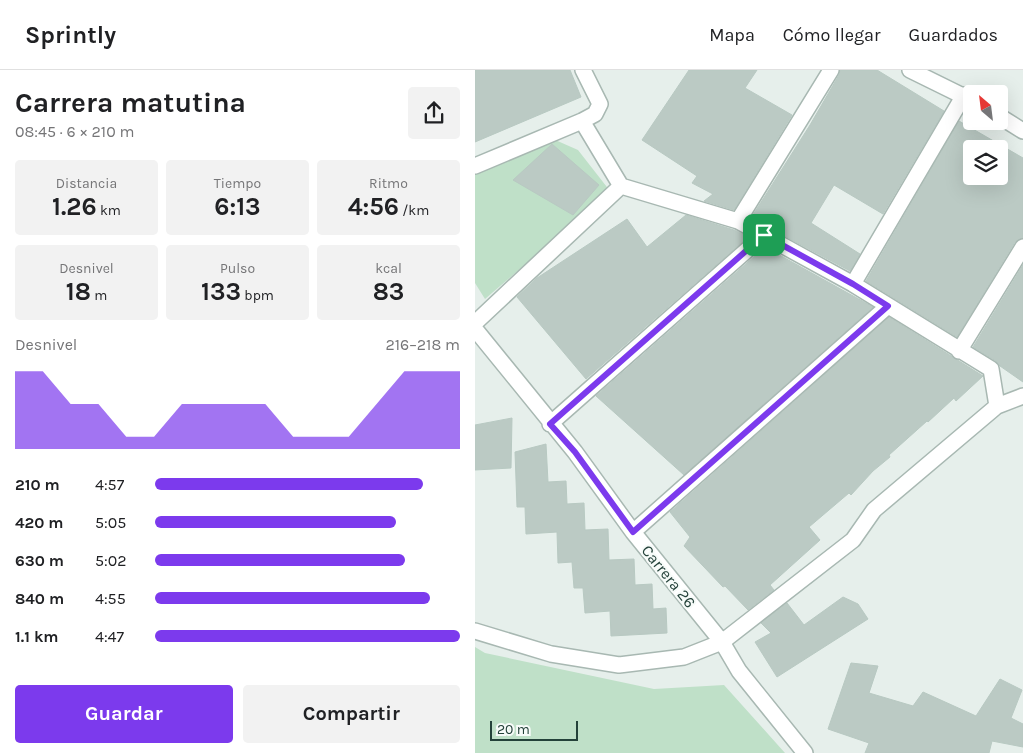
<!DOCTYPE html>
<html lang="es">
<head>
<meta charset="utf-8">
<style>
	:root { --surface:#fff; --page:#f2f2f2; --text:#202124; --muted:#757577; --line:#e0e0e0; --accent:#7c3aed }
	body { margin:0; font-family:Karla,sans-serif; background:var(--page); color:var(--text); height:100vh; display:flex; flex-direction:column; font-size:19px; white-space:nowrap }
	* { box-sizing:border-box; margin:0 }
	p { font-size:16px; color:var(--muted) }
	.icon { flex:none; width:28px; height:28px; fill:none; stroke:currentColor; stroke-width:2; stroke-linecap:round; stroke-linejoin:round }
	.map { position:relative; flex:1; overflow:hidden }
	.sheet { display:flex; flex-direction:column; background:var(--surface); width:475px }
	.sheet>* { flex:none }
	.needle { width:32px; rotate:332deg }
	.buttons { position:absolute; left:488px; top:15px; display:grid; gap:10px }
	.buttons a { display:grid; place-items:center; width:45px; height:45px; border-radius:5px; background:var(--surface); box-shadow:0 5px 20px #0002; font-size:25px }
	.scale { position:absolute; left:15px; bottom:12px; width:88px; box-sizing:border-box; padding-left:5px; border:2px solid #24423a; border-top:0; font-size:14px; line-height:18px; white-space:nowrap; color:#24423a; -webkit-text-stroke:4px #f7fbf9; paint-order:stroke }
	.pin { position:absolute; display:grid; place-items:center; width:42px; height:42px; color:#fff; margin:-21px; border-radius:10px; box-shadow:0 2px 8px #0006 }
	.round { display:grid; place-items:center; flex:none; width:52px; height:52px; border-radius:5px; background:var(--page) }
	.head { display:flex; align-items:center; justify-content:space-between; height:85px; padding:0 15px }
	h1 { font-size:28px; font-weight:700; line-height:38px }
	.metrics { display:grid; grid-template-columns:repeat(3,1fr); gap:8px; height:85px; padding:5px 15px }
	.metrics div { display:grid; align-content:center; border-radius:5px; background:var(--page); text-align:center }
	.metrics b { font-size:25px; font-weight:700 }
	.metrics small { font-size:14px; font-weight:400 }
	.metrics p { font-size:14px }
	.chart { height:140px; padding:10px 15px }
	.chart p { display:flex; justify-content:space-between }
	.chart svg { width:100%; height:90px; margin-top:5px; fill:var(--accent); opacity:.7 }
	.action { display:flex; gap:10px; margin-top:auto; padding:10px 15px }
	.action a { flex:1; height:58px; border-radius:5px; background:var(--accent); color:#fff; font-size:20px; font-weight:700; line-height:58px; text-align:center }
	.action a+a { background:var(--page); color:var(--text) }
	ul { padding:0 15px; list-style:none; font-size:16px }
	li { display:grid; grid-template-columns:80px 60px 1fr; align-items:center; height:38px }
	li i { height:12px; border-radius:6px; background:var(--accent) }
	header { display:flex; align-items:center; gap:30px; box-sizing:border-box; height:70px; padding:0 25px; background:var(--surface); border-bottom:1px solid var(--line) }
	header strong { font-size:24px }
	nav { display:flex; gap:28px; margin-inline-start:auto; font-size:18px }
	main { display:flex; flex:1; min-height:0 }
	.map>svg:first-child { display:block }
	.green { fill:#bfe0c8 }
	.building { fill:#bbcac4; stroke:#b8c9c2; fill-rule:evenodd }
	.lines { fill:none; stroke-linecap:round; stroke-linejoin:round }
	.minor-casing { stroke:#a8b8b2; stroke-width:18 }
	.minor { stroke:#fff; stroke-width:15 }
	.route-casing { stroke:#fff; stroke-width:10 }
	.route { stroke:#7c3aed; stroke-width:6 }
	.labels { text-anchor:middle; stroke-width:4; stroke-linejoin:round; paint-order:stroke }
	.street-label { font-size:16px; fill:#24423a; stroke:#f7fbf9 }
</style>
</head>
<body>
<header>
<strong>Sprintly</strong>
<nav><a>Mapa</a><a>Cómo llegar</a><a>Guardados</a></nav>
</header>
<main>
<section class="sheet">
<div class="head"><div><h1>Carrera matutina</h1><p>08:45 · 6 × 210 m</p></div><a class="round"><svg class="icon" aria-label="share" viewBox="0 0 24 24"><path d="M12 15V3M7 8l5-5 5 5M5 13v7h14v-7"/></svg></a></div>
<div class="metrics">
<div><p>Distancia</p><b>1.26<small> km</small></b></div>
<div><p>Tiempo</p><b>6:13</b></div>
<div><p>Ritmo</p><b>4:56<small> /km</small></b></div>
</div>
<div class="metrics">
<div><p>Desnivel</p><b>18<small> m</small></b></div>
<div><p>Pulso</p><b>133<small> bpm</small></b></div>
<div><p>kcal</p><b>83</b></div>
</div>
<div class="chart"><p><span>Desnivel</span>216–218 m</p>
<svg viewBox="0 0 160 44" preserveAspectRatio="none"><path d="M0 44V6L10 6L20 22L30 22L40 38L50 38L60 22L70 22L80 22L90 22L100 38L110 38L120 38L130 22L140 6L150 6L160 6V44z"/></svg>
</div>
<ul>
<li><b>210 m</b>4:57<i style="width:88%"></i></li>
<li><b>420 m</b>5:05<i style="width:79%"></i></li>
<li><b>630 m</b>5:02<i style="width:82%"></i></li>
<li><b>840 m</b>4:55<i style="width:90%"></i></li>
<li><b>1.1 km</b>4:47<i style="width:100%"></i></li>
</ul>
<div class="action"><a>Guardar</a><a>Compartir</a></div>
</section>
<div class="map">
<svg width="548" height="683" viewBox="0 0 548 683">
	<rect width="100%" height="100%" fill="#e6efeb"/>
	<path class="green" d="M78 69 103 80 135 121 10 229 0 213V104Z
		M0 577 10 583 179 619 249 615 310 683H0Z"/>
	<path class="building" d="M0 0H95L106 27 0 72Z
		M214 0H282L270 18 317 45 259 140 229 131 238 124 217 113 222 106 167 70Z
		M365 0H402L469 41 408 144 359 115 336 153 385 184 375 201 276 148 335 55 364 5Z
		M484 51 548 88V168L540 172 482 267 391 211ZM496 79H524V106H496Z
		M77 74 124 115 98 145 38 110Z
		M211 145 259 160 273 167 111 309 42 227 62 208 152 149 172 177Z
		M290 177 398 237 209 405 121 326Z
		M548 195V312L525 296 521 291 498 277Z
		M414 247 508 306 481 331 479 328 453 352 452 351 414 385 415 387 398 401 376 425 374 423 334 457 345 470 295 515 299 520 273 540 250 516 248 517 209 476 215 467 195 442Z
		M37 348 36 398 0 400V355Z
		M71 374 73 412 91 411 92 434 109 433 110 460 133 459 134 490 159 489 160 515 177 514 178 539 191 538 192 563 136 566 135 541 110 543 108 518H99L97 492 83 493 82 462 51 464 50 437H42L40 382Z
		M368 527 383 534 393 549 302 607 280 572 296 563 286 553 312 533 329 555Z
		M376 593 403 596 394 623 438 636 448 622 501 646 525 609 547 620 536 648 548 654V677L517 671 514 683H390L394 673 353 659Z"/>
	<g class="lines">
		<defs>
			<path id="minor" d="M435 0 496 30
				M524 46 548 61
				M107 51 146 116 263 151 378 214 516 299 522 336
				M0 96 107 51 120 44 125 34 108 0
				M263 151 356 0
				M378 214 489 25
				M0 253 146 116
				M0 259 100 382 158 462 247 572 264 601 330 683
				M484 281 548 177
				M75 354 289 165
				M158 462 413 236
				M0 561 76 584 144 595 209 587 247 572 378 470 399 440 522 336 548 326"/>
		</defs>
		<use href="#minor" class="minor-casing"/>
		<use href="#minor" class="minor"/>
	</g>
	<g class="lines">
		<defs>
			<path id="route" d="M289 165 378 214 413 236 158 462 100 382 75 354Z"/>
		</defs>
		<use href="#route" class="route-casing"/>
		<use href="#route" class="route"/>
	</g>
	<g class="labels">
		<g class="street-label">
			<text transform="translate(194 506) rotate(51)" y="6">Carrera 26</text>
		</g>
	</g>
</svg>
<div class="buttons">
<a><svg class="needle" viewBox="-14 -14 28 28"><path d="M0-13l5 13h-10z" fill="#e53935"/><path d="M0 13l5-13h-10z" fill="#757577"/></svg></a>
<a><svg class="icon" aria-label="layers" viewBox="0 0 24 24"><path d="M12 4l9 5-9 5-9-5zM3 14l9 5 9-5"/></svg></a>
</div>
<div class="scale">20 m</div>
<div class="pin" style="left:289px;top:165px;background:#1e9e55"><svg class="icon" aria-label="arrive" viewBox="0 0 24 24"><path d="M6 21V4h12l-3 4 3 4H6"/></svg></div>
</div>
</main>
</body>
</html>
